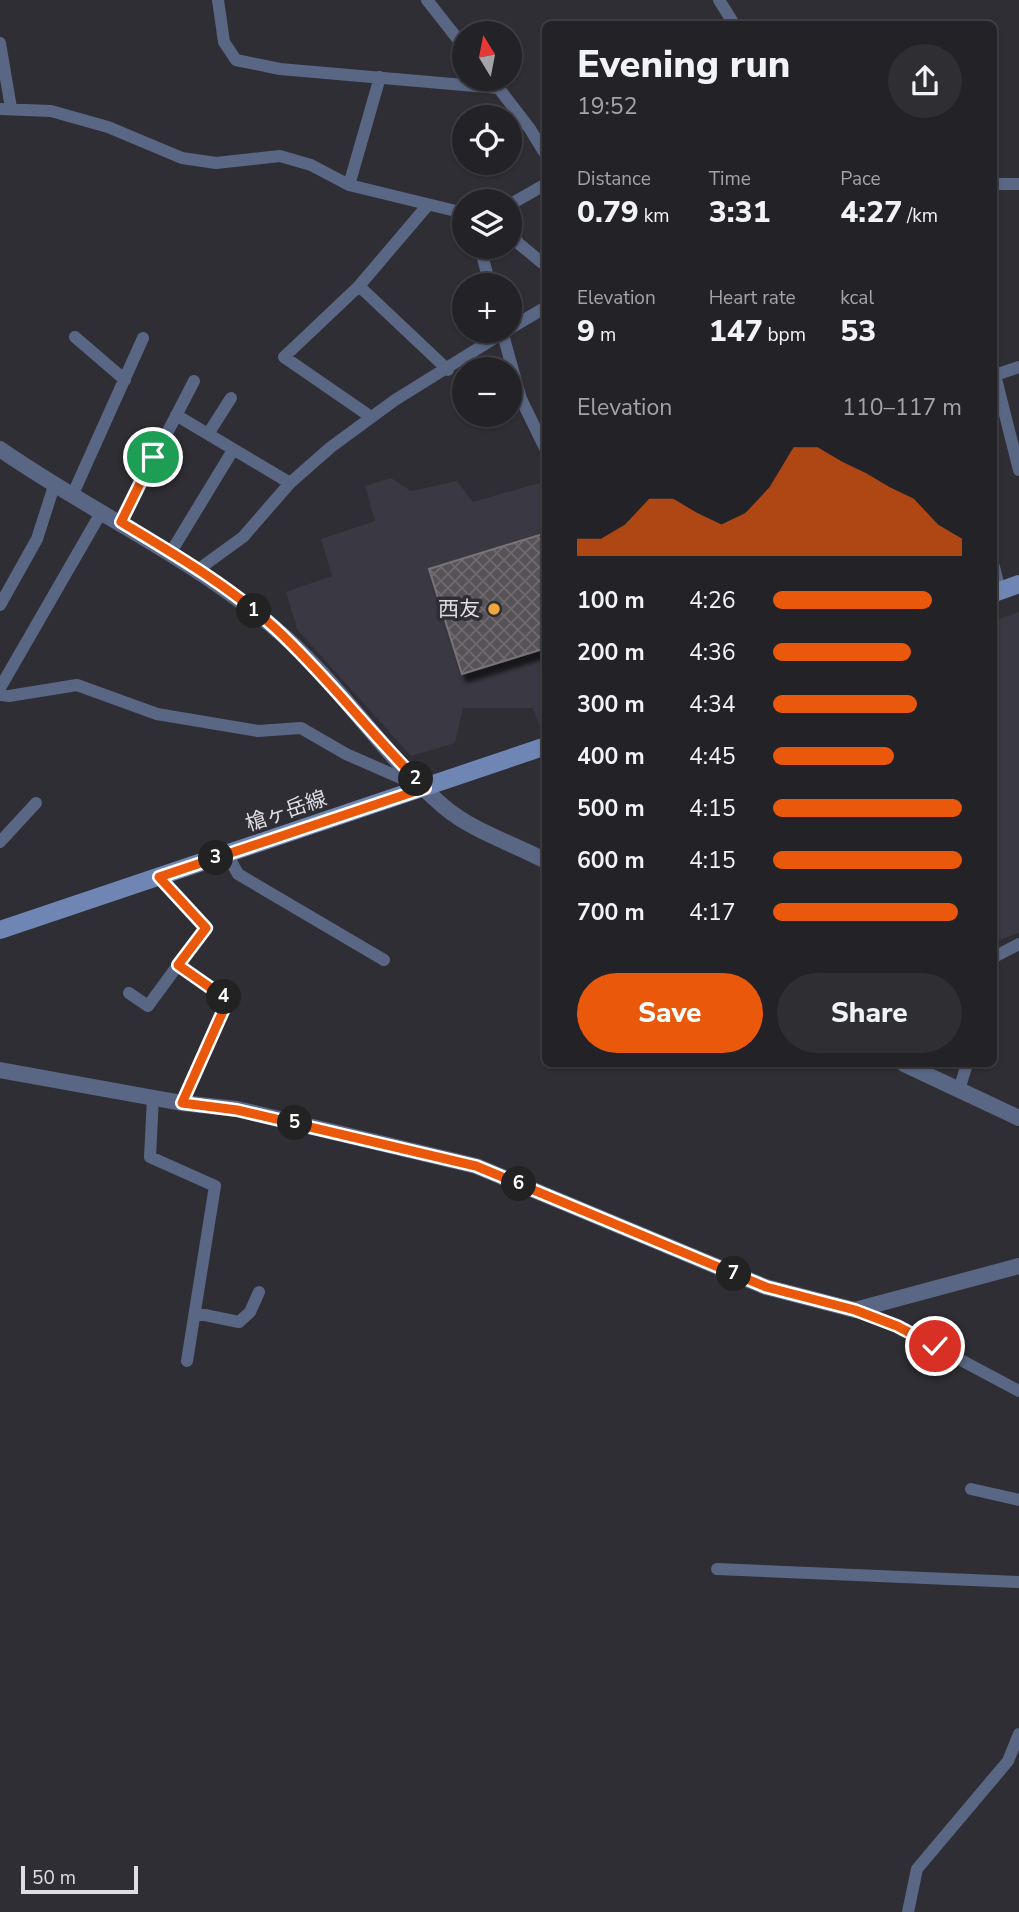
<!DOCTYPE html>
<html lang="en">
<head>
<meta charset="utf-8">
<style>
	:root { --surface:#232227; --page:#2f2f33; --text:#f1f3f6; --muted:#a3a4a7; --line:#403f44; --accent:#ea580c }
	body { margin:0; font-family:"Nunito Sans","Noto Sans JP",sans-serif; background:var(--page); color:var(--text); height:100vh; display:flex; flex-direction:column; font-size:26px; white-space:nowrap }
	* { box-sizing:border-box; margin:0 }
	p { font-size:23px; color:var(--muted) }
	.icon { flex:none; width:38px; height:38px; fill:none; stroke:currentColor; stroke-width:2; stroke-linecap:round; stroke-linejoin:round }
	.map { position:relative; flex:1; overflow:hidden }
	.details { position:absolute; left:542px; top:21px; width:455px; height:1046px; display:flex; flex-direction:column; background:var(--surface); border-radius:10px; box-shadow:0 2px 5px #0004,0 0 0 2px var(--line) }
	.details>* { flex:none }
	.needle { width:46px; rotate:350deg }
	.fabs { position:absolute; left:452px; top:21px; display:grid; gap:14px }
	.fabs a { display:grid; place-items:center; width:70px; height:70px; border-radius:50%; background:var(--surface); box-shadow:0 2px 5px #0004,0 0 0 2px var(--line); font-size:35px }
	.scale { position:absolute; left:21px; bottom:18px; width:117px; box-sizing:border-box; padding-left:7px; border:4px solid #dfdee2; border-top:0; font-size:19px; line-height:24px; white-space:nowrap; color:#dfdee2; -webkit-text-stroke:5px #2f2e34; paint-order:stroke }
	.pin { position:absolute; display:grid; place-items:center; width:60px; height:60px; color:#fff; margin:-30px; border:4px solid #fff; border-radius:50%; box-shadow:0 2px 7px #0007 }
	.km { position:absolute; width:35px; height:35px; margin:-18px; border-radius:50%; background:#222; color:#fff; font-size:19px; line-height:35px; text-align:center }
	.round { display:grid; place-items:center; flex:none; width:74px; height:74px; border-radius:37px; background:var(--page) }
	.overview { display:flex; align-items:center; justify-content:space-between; height:119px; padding:0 35px }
	h1 { font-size:38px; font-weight:800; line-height:52px }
	.stats { display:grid; grid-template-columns:repeat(3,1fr); gap:10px; height:119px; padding:7px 35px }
	.stats div { display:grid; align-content:center }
	.stats b { font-size:30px; font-weight:800 }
	.stats small { font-size:19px; font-weight:400 }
	.stats p { font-size:19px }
	.chart { height:196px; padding:14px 35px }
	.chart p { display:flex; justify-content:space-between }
	.chart svg { width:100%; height:126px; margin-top:7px; fill:var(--accent); opacity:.7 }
	.primary-button { display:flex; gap:14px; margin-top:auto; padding:14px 35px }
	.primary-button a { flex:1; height:80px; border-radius:42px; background:var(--accent); color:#fff; font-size:28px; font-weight:800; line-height:80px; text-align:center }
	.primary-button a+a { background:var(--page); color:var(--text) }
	ul { padding:0 35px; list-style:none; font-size:23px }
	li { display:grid; grid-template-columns:112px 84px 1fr; align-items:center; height:52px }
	li i { height:18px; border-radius:9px; background:var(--accent) }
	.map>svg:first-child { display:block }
	.built { fill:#3a3843 }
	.building { fill:url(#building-cross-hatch); stroke:#787379; stroke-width:2; filter:url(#shadow) }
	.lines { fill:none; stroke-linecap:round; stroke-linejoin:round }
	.minor { stroke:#596785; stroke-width:12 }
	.tertiary { stroke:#596785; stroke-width:16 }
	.secondary { stroke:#6f86b5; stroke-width:18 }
	.route-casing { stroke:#fff; stroke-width:14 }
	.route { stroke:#ea580c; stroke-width:9 }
	.poi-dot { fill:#eea83c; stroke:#2f2e34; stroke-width:2.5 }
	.labels { text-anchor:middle; stroke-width:7; stroke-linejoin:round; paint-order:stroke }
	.poi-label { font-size:21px; fill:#dfdee2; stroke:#2f2e34; text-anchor:end }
	.street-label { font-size:21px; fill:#dfdee2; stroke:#2f2e34 }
</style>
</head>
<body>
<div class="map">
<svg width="1019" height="1912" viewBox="0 0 1019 1912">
	<defs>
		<pattern id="building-cross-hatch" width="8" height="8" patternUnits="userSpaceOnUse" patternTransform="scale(1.75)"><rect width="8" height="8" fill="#575257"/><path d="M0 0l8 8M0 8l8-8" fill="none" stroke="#6f6a6f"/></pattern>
		<filter id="shadow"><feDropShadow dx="4.5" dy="8" stdDeviation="2" flood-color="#0009"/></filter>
	</defs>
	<rect width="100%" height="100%" fill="#2f2e34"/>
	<path class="built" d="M391 478 411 491 457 481 473 502 546 481V729L541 731 533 708H463L455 743 411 756 297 629 286 592 332 576 321 539 375 521 365 486Z
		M1019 612V933L994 942V621Z"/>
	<path class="building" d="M546 533V648L462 674 429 569Z"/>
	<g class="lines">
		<path class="minor" d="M218 0 224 42 236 60 280 69 498 88
			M427 0 464 47
			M719 0 734 24
			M0 43 11 108
			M494 82 530 129 546 155
			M0 109 51 111 108 127 182 158 216 163 280 156 311 165 349 185 464 213
			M994 184H1019
			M349 185 380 77
			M509 205 546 184
			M509 223 518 243 546 266
			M480 247 490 285
			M359 286 448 370
			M509 329 546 307
			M502 331 521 399 546 450
			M75 337 125 380
			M1019 367 995 375 1019 470
			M176 415 290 483
			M371 417 284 357 359 286 427 206
			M208 434 231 398
			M72 496 143 338
			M121 522 194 381
			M171 552 233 450
			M994 567 1000 591
			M199 569 243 537 290 483 331 447 395 400 506 331
			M0 605 37 539 54 486
			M0 688 102 511
			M0 695 9 696 77 685 157 714 258 731 301 728 346 754 419 786
			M0 842 36 803
			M227 854 238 874 384 960
			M159 877 206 928 178 965 228 1000 182 1103
			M994 957 1019 944
			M129 993 148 1006 178 965
			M959 1090 967 1064
			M153 1098 150 1157 215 1186 187 1361
			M855 1310 897 1326 1019 1391
			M195 1313 239 1322 250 1312 259 1292
			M971 1489 1019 1500
			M717 1569 1019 1582
			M908 1912 917 1869 1008 1761 1019 1734"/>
		<path class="tertiary" d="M0 449C89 511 188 555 271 625 336 678 380 752 443 806 472 831 512 843 546 861
			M904 1064 1019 1118
			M0 1070 182 1103 237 1109 476 1166 766 1287 855 1310 1019 1266"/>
		<path class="secondary" d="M994 593 1019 584
			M0 930 546 746"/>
	</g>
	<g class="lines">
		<defs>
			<path id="route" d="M153 457 121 522C174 554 229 586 275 628 329 678 373 737 425 788L159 877 206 928 178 965 228 1000 182 1103 237 1110 476 1166 766 1287 855 1310 897 1326 935 1346"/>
		</defs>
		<use href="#route" class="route-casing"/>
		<use href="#route" class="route"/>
	</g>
	<circle class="poi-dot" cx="494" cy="609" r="7"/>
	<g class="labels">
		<g class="poi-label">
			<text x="480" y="616">西友</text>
		</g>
		<g class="street-label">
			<text transform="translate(286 811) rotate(-19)" y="7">槍ヶ岳線</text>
		</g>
	</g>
</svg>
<div class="fabs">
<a><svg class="needle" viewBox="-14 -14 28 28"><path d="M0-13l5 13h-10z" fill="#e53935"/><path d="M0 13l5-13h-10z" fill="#a3a4a7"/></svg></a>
<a><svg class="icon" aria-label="locate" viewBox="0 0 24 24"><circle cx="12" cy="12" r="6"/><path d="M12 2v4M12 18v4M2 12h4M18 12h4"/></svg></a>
<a><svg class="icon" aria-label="layers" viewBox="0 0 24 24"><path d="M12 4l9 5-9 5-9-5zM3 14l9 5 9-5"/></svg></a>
<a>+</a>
<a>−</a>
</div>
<div class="scale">50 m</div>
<div class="pin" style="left:153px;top:457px;background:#1e9e55"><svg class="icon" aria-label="arrive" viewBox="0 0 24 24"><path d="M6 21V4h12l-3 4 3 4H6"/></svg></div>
<div class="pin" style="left:935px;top:1346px;background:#d93025"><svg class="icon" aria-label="check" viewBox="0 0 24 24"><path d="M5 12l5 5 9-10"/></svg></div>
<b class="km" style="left:254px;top:611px">1</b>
<b class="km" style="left:416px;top:779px">2</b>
<b class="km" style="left:216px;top:858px">3</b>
<b class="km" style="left:224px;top:997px">4</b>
<b class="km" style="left:295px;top:1123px">5</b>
<b class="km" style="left:519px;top:1184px">6</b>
<b class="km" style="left:734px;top:1274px">7</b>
<section class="details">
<div class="overview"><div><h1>Evening run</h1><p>19:52</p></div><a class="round"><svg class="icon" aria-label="share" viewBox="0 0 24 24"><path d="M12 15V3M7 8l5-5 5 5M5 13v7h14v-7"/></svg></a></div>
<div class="stats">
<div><p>Distance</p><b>0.79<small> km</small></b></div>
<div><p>Time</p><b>3:31</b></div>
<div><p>Pace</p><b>4:27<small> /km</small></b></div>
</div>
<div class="stats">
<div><p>Elevation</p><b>9<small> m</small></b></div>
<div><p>Heart rate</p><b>147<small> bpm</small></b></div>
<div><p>kcal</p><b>53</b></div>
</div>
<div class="chart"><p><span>Elevation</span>110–117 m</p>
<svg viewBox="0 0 160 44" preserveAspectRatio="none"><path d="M0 44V38L10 38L20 33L30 24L40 24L50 29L60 33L70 29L80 20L90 6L100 6L110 11L120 15L130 20L140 24L150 33L160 38V44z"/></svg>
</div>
<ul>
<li><b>100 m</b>4:26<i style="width:84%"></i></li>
<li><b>200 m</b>4:36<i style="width:73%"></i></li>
<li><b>300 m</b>4:34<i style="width:76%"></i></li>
<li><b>400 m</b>4:45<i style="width:64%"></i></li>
<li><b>500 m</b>4:15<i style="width:100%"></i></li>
<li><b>600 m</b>4:15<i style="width:100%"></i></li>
<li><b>700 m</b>4:17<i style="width:98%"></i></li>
</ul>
<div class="primary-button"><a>Save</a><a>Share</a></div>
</section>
</div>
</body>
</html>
